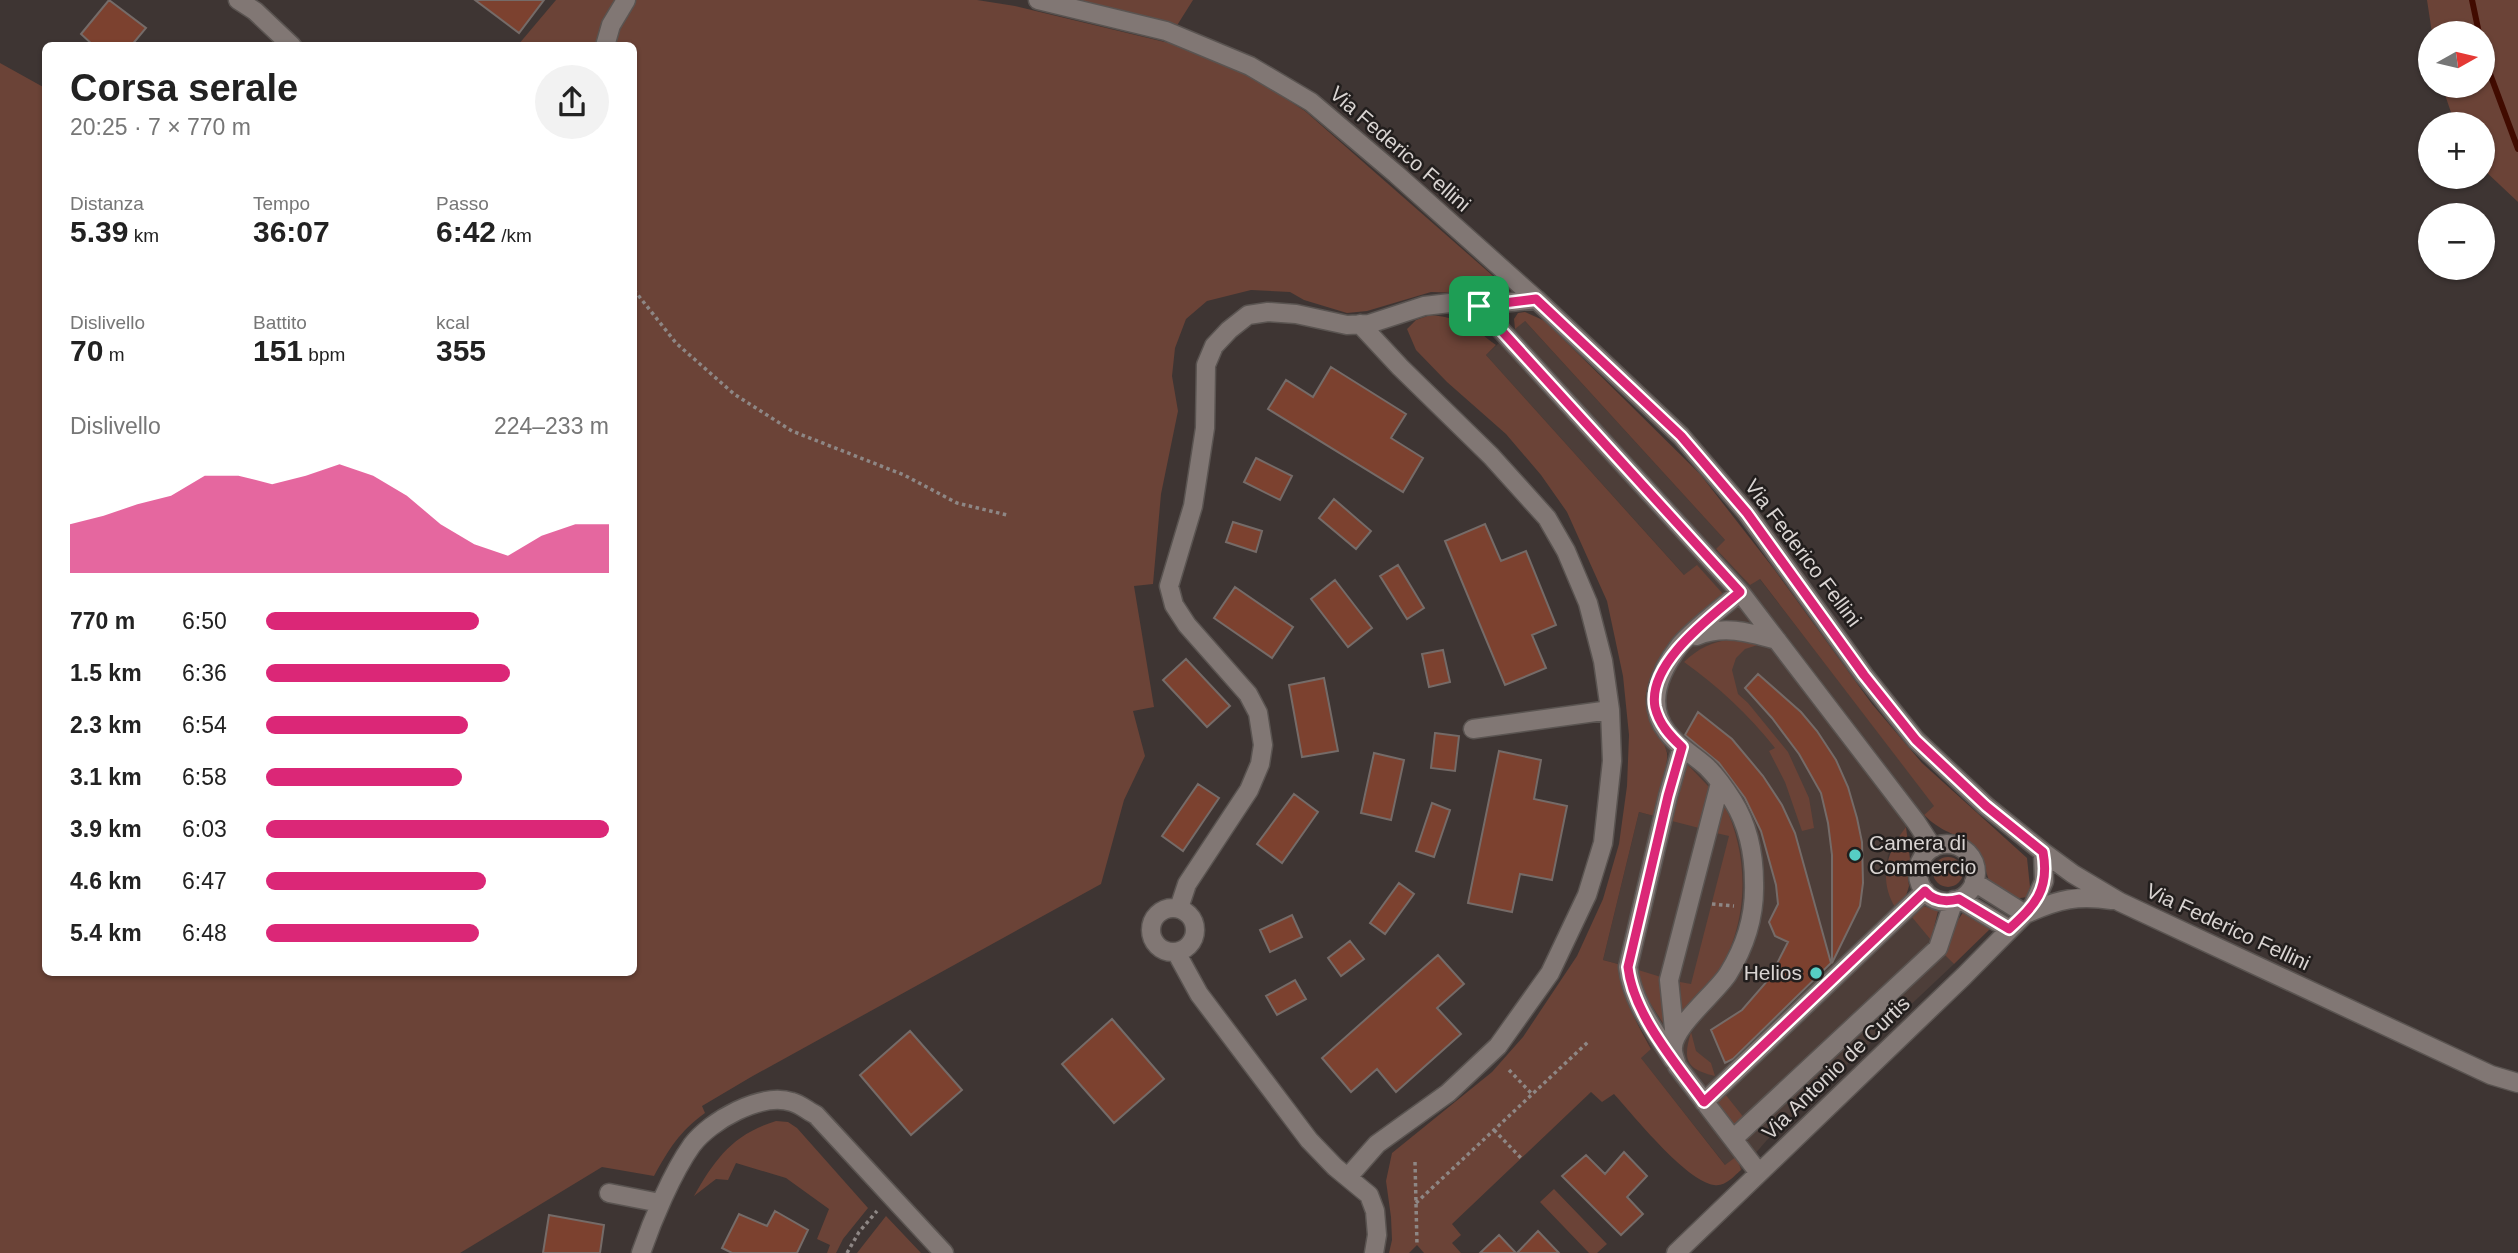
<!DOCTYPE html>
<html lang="it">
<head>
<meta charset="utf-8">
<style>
	:root { --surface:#fff; --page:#f2f2f2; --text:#222; --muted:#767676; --accent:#db2777 }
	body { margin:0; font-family:Arial,sans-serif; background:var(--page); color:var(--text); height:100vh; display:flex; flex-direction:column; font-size:26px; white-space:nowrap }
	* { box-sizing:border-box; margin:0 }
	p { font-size:23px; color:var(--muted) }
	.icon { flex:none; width:38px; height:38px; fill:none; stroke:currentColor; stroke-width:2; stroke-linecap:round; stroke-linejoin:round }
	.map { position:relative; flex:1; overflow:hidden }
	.drawer { position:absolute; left:42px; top:42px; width:595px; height:934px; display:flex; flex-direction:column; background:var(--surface); border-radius:10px; box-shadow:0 2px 5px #0004 }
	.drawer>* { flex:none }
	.needle { width:46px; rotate:82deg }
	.buttons { position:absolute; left:2418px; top:21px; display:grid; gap:14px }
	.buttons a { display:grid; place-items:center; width:77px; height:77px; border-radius:50%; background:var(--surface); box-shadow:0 2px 5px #0004; font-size:35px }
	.pin { position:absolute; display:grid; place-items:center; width:60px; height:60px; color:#fff; margin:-30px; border-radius:14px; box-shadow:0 4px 10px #0006 }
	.round { display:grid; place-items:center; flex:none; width:74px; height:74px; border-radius:37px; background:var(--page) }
	.overview { display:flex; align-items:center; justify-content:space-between; height:119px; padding:0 28px }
	h1 { font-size:38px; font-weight:700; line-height:52px }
	.figures { display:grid; grid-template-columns:repeat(3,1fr); gap:10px; height:119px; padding:7px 28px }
	.figures div { display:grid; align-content:center }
	.figures b { font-size:30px; font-weight:700 }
	.figures small { font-size:19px; font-weight:400 }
	.figures p { font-size:19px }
	.chart { height:196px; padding:14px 28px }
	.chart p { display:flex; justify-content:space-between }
	.chart svg { width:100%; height:126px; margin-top:7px; fill:var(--accent); opacity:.7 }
	ul { padding:0 28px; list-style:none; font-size:23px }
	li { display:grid; grid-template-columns:112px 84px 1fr; align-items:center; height:52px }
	li i { height:18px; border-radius:9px; background:var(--accent) }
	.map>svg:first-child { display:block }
	.built { fill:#4d3e39 }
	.green { fill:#6b4337 }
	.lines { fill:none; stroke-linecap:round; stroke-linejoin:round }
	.stream { stroke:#410b00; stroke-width:6 }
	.building { fill:#7c412f; stroke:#756b68; stroke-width:2 }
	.minor-casing { stroke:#5a5451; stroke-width:21 }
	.path { stroke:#8e8785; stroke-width:3.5; stroke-dasharray:3.5 3.5; stroke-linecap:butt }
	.minor { stroke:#817774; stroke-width:18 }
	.route-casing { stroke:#fff; stroke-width:14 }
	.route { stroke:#db2777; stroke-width:9 }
	.poi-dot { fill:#56cec4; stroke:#221e1d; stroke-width:2.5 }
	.labels { text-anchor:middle; stroke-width:5; stroke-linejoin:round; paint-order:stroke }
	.street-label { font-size:21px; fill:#d9d4d2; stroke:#221e1d }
	.poi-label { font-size:21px; fill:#d9d4d2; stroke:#221e1d; text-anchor:start }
</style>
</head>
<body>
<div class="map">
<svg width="2518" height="1253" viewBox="0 0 2518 1253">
	<rect width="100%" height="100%" fill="#3e3533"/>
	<path class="built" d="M1524 320 1726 541 1716 550 1759 578 1935 806 1916 822 1906 827 1888 855 1886 869 1895 907 1906 910 1954 964 1767 1140 1741 1170 1737 1157 1726 1166 1640 1057 1651 1048 1627 1003 1620 981 1618 964 1603 960 1639 812 1654 816 1668 754 1648 713 1646 700 1650 682 1665 656 1697 566 1685 576 1486 355Z"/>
	<path class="green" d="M556 0H977L1015 6 1169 43 1252 77 1305 111 1501 283 1502 288 1495 294 1431 292 1367 311 1347 313 1304 300 1290 292 1251 290 1207 301 1186 319 1175 348 1172 376 1178 411 1161 494 1153 584 1134 586 1154 707 1133 711 1145 756 1124 800 1101 884 751 1077 702 1106 705 1113C679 1132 669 1149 654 1176L602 1167 460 1253H0V63L45 88 46 973H634V46L518 45Z
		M1078 0H1193L1176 27Z
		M2427 0H2518V202L2483 169V124H2455L2442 86H2483V33H2432Z
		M1525 312 1545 321 1700 474 1774 569 1872 704 1922 763 2027 858 2030 887 2027 897 2014 899 1989 881C1975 825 1957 847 1924 815L1934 806 1760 579 1750 585 1716 549 1725 540 1525 321 1515 329 1514 319 1518 313Z
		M1430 315C1459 317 1474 328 1496 345L1486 355 1684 575 1697 565 1723 594C1698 617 1643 666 1646 703 1648 721 1663 735 1667 753 1669 762 1657 804 1654 816L1639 812 1603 960 1618 964C1621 995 1636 1022 1651 1049L1641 1058 1725 1165 1737 1156 1741 1170C1733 1177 1725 1187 1714 1185 1686 1181 1634 1116 1614 1094L1602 1102 1591 1092 1452 1224 1461 1235 1452 1243 1461 1253H1424L1417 1245 1409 1253H1389L1392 1240 1391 1217 1386 1181 1392 1153 1492 1072 1523 1037 1577 956 1603 899 1619 844 1627 786 1629 735 1623 676 1607 601 1567 512 1541 475 1506 434 1447 382 1416 350 1407 329 1416 320Z
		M1732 639 1764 643 1745 649 1736 658 1732 670 1738 694 1748 703 1788 752 1809 798 1814 828 1802 831 1785 782 1769 751 1775 748C1748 714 1719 687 1684 662 1699 648 1711 642 1732 639Z
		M1687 764 1709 787 1699 828 1672 821Z
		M1724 804C1751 859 1749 927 1714 979 1706 992 1692 1003 1681 1014L1680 982 1691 984 1729 836 1716 833Z
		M1906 827 1910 859 1907 870 1909 886 1906 896 1895 907C1878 879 1887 851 1906 827Z
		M1933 872a15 15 0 1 1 30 0a15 15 0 1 1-30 0Z
		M1924 906 1938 911 1931 940 1911 916Z
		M1964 911 1990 929 1954 964 1944 954 1956 923Z
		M1635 969 1661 977 1665 1026 1648 1000Z
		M1691 1032 1696 1051 1711 1063 1715 1076C1685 1069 1683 1059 1691 1032Z
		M1725 1094 1745 1119 1736 1127 1716 1102Z
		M776 1121 788 1122 797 1128 868 1208 843 1239 836 1253H827L830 1245 817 1239 829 1209 786 1178 736 1163 728 1180 716 1179 694 1196C715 1159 733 1134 776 1121Z
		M1554 1189 1607 1244 1597 1253H1589L1540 1202Z
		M886 1216 921 1253H857Z"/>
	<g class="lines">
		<path class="stream" d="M2472 0 2479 33
			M2483 55 2518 149"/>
	</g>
	<path class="building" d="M109 0 146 28 131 46H94L81 34Z
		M475 0H544L519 33Z
		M1331 367 1406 414 1391 438 1423 458 1403 492 1268 409 1286 380 1313 397Z
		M1256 458 1292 476 1280 500 1244 482Z
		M1334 499 1371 531 1356 549 1319 518Z
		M1233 522 1262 531 1256 552 1226 542Z
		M1485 524 1501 561 1526 551 1556 625 1532 635 1546 668 1505 685 1445 541Z
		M1398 565 1424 608 1407 619 1380 576Z
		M1335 580 1372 628 1348 647 1311 599Z
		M1235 587 1293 627 1272 658 1214 618Z
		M1443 650 1450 682 1429 687 1422 654Z
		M1186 659 1230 706 1207 727 1163 680Z
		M1758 674 1801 712 1817 731 1836 760 1848 787 1857 818 1862 842 1863 883 1860 906 1832 963V855L1828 823 1821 793 1799 754 1772 718 1745 688Z
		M1324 678 1338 751 1302 757 1289 685Z
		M1698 712 1732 739 1763 776 1782 805 1795 833 1831 963 1733 1059 1725 1063 1711 1030 1742 1010 1769 979 1788 942 1775 936 1769 922 1778 904 1776 885 1761 831 1745 798 1719 763 1685 735Z
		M1435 733 1459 736 1455 771 1431 768Z
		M1499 751 1541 760 1534 799 1567 806 1552 880 1520 874 1512 912 1468 903Z
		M1374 753 1404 760 1391 820 1361 813Z
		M1198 784 1219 798 1183 851 1162 836Z
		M1294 794 1318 812 1282 863 1257 844Z
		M1432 803 1450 810 1434 857 1416 851Z
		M1399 883 1414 894 1385 934 1370 923Z
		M1292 915 1302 937 1270 952 1260 930Z
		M1350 941 1364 959 1341 976 1328 958Z
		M1438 955 1464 984 1437 1008 1461 1034 1396 1092 1377 1069 1351 1092 1322 1058Z
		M1295 980 1306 999 1277 1015 1266 996Z
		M1112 1019 1164 1079 1114 1123 1062 1064Z
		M910 1031 962 1090 911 1135 860 1075Z
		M1624 1152 1647 1176 1627 1197 1643 1214 1621 1235 1562 1176 1586 1155 1605 1174Z
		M775 1211 808 1230 797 1253H732L722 1248 739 1214 767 1226Z
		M549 1215 604 1225 600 1253H543Z
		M1538 1231 1559 1253H1517Z
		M1499 1235 1516 1253H1480Z"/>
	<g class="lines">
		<defs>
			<path id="minor" d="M238 0 255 11 292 46
				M1038 0 1166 31 1250 66 1311 102 1396 174 1536 299 1681 436 1747 513 1864 675 1916 740 1986 806 2043 852 2073 874 2120 902 2491 1075 2518 1083
				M605 46 611 25 626 0
				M1479 306 1740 592 1916 822 1933 848
				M1740 592C1721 609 1697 626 1680 645 1660 671 1645 704 1667 732 1678 747 1694 755 1707 767 1717 777 1726 790 1733 801 1748 825 1754 855 1754 883 1755 915 1745 947 1728 974 1716 993 1671 1028 1673 1050 1673 1055 1676 1061 1677 1066L1759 1173
				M1696 636C1724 625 1748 632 1777 640
				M1473 729 1610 710
				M1918 873a29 29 0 1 1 58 0a29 29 0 1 1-58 0Z
				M1974 882 2025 914
				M1959 899 2009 929
				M1151 930a22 22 0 1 1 44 0a22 22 0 1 1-44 0Z
				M1179 908 1187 884 1249 790 1260 764 1263 745 1258 713 1248 694 1187 625 1174 605 1169 586 1193 506 1205 428 1206 365 1214 346 1229 330 1248 315 1268 312 1296 314 1347 325 1369 324 1424 306 1450 303 1479 306 1536 299
				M2028 913C2059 899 2078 895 2112 900
				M1176 952 1199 994 1309 1140 1335 1167 1369 1195 1375 1211 1377 1235 1374 1253
				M1675 1039 1669 980 1720 783
				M1673 1060C1655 1031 1632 1002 1628 967L1668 796 1682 747
				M1704 1102 1925 891
				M1733 1139 1938 948 1954 900
				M1348 1177 1377 1144 1448 1093 1498 1046 1550 973 1587 895 1603 843 1612 761 1610 710 1603 661 1588 603 1566 551 1547 518 1491 456 1400 367 1360 324
				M609 1193 660 1203
				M641 1253C652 1221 672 1173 692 1145 710 1121 761 1092 792 1102 800 1104 808 1111 816 1115L944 1253
				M1676 1253 1964 976 2033 906 2044 881 2043 852"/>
		</defs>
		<use href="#minor" class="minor-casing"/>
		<path class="path" d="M634 290 676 343 734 394 792 431 904 475 957 503 1007 515
			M1712 904 1734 906
			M1509 1070 1532 1094
			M1494 1130 1521 1158
			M1415 1162 1417 1245
			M1416 1203 1588 1042
			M847 1253 859 1232 877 1211"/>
		<use href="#minor" class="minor"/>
	</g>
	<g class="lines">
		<defs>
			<path id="route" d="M1536 299 1681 436 1747 513 1864 675 1916 740 1986 806 2043 852C2050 890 2035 905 2009 929L1959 899C1947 902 1934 902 1925 891L1704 1102C1677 1065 1633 1014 1628 967L1668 796 1682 747C1670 736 1659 724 1655 707 1647 663 1711 617 1740 592L1479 306Z"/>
		</defs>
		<use href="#route" class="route-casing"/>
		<use href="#route" class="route"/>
	</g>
	<g class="poi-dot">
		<circle cx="1855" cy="855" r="7"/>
		<circle cx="1816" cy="973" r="7"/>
	</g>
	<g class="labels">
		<g class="street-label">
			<text transform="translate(1400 149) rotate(41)" y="7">Via Federico Fellini</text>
			<text transform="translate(1803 553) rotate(53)" y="7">Via Federico Fellini</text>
			<text transform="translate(2228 927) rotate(25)" y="7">Via Federico Fellini</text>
			<text transform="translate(1836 1068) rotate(-44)" y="7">Via Antonio de Curtis</text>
		</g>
		<g class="poi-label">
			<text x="1869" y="850">Camera di<tspan x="1869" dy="24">Commercio</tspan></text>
			<text x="1802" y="980" text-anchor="end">Helios</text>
		</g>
	</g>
</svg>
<div class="buttons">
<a><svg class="needle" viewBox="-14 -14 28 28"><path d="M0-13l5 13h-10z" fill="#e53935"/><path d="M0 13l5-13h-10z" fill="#767676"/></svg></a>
<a>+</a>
<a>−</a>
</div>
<div class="pin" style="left:1479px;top:306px;background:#1e9e55"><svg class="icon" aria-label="arrive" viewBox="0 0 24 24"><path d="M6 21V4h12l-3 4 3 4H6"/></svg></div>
<section class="drawer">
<div class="overview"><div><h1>Corsa serale</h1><p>20:25 · 7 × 770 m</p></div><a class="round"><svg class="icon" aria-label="share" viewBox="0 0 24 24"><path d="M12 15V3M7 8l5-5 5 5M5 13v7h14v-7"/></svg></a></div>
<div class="figures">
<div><p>Distanza</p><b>5.39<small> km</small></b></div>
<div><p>Tempo</p><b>36:07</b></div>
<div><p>Passo</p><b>6:42<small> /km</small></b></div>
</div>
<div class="figures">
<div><p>Dislivello</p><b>70<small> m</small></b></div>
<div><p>Battito</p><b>151<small> bpm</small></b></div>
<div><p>kcal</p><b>355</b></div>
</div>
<div class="chart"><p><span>Dislivello</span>224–233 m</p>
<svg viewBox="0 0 160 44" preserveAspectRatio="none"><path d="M0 44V27L10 24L20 20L30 17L40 10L50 10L60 13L70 10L80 6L90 10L100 17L110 27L120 34L130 38L140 31L150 27L160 27V44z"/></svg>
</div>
<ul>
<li><b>770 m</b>6:50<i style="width:62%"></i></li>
<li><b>1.5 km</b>6:36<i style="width:71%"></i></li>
<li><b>2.3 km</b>6:54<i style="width:59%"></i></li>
<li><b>3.1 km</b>6:58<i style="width:57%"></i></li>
<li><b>3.9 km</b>6:03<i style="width:100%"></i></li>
<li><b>4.6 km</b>6:47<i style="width:64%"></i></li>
<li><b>5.4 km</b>6:48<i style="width:62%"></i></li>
</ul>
</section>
</div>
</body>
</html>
